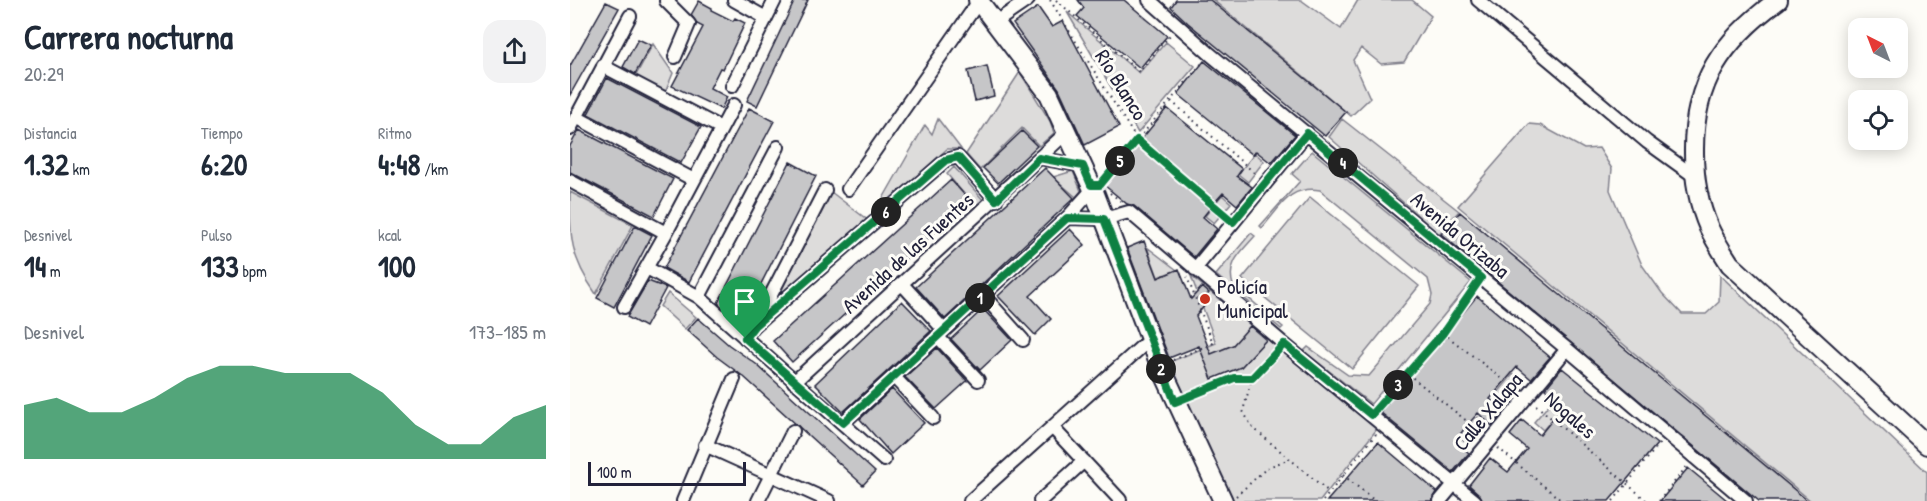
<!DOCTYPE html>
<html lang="es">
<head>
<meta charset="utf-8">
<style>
	:root { --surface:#fff; --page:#f2f2f3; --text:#1f2937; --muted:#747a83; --accent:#0b8043 }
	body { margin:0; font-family:"Patrick Hand",sans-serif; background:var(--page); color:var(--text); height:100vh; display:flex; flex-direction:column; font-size:22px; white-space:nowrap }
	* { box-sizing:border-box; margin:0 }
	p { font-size:20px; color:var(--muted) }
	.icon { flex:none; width:33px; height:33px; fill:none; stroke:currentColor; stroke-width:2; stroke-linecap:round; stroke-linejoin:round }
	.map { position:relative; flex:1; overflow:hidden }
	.side { display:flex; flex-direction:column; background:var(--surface); width:570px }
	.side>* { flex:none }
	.needle { width:39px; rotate:318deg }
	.buttons { position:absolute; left:1278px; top:18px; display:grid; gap:12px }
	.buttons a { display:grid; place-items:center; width:60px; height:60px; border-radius:12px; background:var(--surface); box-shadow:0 3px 15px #0003; font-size:30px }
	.scale { position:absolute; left:18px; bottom:15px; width:158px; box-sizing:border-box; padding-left:6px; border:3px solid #22223b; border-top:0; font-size:16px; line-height:21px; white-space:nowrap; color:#22223b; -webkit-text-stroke:4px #fdfcf7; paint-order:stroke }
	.pin { position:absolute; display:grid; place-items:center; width:51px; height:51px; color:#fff; margin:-62px -26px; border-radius:50% 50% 50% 0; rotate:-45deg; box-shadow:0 0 6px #0007 }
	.pin .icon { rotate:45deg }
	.km { position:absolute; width:30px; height:30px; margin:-15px; border-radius:50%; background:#222; color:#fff; font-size:16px; line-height:30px; text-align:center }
	.round { display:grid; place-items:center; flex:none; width:63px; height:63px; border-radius:18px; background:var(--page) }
	.head { display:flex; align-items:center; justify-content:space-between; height:102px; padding:0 24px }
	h1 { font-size:33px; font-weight:700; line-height:45px }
	.figures { display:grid; grid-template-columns:repeat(3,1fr); gap:9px; height:102px; padding:6px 24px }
	.figures div { display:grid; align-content:center }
	.figures b { font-size:30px; font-weight:700 }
	.figures small { font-size:16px; font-weight:400 }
	.figures p { font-size:16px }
	.chart { height:168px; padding:12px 24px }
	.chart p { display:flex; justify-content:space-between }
	.chart svg { width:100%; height:108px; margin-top:6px; fill:var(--accent); opacity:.7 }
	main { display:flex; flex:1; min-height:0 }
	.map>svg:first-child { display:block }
	.green { fill:#dddcdb; stroke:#807f8b; stroke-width:1.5 }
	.building { fill:#c6c6c8; stroke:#22223b; stroke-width:1.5 }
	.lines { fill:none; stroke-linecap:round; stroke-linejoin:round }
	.street-casing { stroke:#22223b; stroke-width:16 }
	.secondary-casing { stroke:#22223b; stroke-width:22 }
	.path { stroke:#22223b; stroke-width:2; stroke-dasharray:1.5 4.5; stroke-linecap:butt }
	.street { stroke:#fdfcf7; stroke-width:12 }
	.secondary { stroke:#fdfcf7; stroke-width:18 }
	.route-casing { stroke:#fff; stroke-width:12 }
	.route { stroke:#0b8043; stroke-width:8 }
	.poi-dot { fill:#c8321e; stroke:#fdfcf7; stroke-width:2 }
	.labels { text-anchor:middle; stroke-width:6; stroke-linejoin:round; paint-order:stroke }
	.street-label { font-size:21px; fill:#22223b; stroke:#fdfcf7 }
	.poi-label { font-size:21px; fill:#22223b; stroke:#fdfcf7; text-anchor:start }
</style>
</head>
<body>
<main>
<section class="side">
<div class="head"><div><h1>Carrera nocturna</h1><p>20:29</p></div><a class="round"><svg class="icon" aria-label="share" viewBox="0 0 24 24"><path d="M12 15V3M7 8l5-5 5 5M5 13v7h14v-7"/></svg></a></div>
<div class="figures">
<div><p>Distancia</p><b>1.32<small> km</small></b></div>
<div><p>Tiempo</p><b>6:20</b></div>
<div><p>Ritmo</p><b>4:48<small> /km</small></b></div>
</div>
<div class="figures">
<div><p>Desnivel</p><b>14<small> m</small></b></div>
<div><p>Pulso</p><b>133<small> bpm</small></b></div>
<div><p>kcal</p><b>100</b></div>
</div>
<div class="chart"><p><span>Desnivel</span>173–185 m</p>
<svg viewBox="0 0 160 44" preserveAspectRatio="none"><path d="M0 44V22L10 19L20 25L30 25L40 19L50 11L60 6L70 6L80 9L90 9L100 9L110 17L120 30L130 38L140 38L150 27L160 22V44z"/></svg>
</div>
</section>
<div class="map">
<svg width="1357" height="501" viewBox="0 0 1357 501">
	<rect width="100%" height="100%" fill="#fdfcf7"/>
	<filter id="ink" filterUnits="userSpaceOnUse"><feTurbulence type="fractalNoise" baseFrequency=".0167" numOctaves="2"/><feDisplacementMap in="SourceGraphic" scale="12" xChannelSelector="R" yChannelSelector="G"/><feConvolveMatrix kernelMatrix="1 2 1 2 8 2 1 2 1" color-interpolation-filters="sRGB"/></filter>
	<g filter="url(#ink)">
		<path class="green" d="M643 0H731L771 29 788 0H842L861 16 834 62 811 64 791 48 783 60 800 98 781 116Z
			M497 12 569 73 596 42 625 66 568 133Z
			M83 44 103 73 95 93 65 77Z
			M450 72 480 121 484 133 469 146 452 128 410 170 396 154Z
			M368 119 391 149H377L303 216 355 125 362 134Z
			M772 119 889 211 869 234 759 137Z
			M959 124 970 125 1014 149 1029 148 1042 169 1040 190 1072 265 1092 293 1112 314H1136L1149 302 1150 275 1357 472V501H1241L888 206Z
			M742 151 901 282 801 404 734 351 738 347 778 375 799 376 860 304 862 295 858 279 750 190C719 185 711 207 692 228L690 226 730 181 722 174Z
			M685 153 694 161 678 182 668 174Z
			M384 167 414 201 406 208 377 174Z
			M503 171 511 191 506 197 483 177Z
			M0 192 63 225 26 294C0 257 0 238 0 192Z
			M261 192 299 221 202 304Z
			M652 195 661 203 644 223 635 216Z
			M740 197 849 286 782 369 672 279Z
			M681 233 685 236C672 251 656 263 663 285L713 327 711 329 646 275Z
			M577 247 607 270 588 277Z
			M621 276 807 429 750 501H663L631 440 597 363 646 343Z
			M98 293 126 317 115 329 90 306Z
			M943 374 952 382 936 402 926 395Z
			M981 402 990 410 973 430 964 422Z
			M908 417 917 425 899 446 890 438Z"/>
		<path class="building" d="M225 0H238L187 106 177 101Z
			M508 0H554L597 36 570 68 507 16 514 8Z
			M606 0H640L776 112 755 136 618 23 601 7Z
			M129 1 142 8 141 10 163 21 165 18 175 23 153 69 150 68 140 88 157 97 151 109 102 86 133 27 127 24 121 15Z
			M36 2 49 8 0 95V66Z
			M468 7 482 27 493 21 549 127 515 145 489 89 443 24Z
			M68 39 81 45 65 74 53 67Z
			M634 61 725 135 701 163 686 151 683 155 608 94Z
			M417 66 424 96 405 101 398 71Z
			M37 78 131 127 111 163 18 114Z
			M179 108 204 121 119 282 94 268Z
			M597 108 672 169 667 176 682 187 667 205 653 193 645 202 633 217 647 229 624 257 564 206 557 204 534 185Z
			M9 130 103 179 84 216 0 172V146Z
			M452 131 467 146 428 183 413 168Z
			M220 162 246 176 171 323 148 303Z
			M475 168 504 198 375 319 346 287Z
			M381 180 400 201 222 362 203 341Z
			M890 212 965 274 1238 501H1189L871 234Z
			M65 226 82 235 44 307 27 298Z
			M500 229 515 245 460 296 481 319 465 335 428 296Z
			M574 241 588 278 609 269 621 299 632 287 639 293 636 296 640 299 626 316 641 354 663 345 680 326 696 340 671 367 642 379 629 346 599 358 557 248Z
			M78 281 96 288 75 327 57 317Z
			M907 296 980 357 961 379 947 367 920 399 935 411 922 426 908 413 895 428 885 441 899 453 883 472 810 412Z
			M332 301 361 331 273 412 245 384Z
			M413 309 442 340 410 370 381 339Z
			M128 318 159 345 186 364 305 472 293 485 174 377 147 357 117 330Z
			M367 348 397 381 366 409 335 377Z
			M992 368 1087 444 1039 501H913L910 495 899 485 920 458 938 472 957 449 940 435 952 420 970 435 994 405 975 389Z
			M322 389 354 423 321 454 290 419Z
			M808 442 867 492 862 501H757Z
			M1118 468 1146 491 1158 501H1090Z"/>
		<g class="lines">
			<defs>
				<path id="street" d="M99 0 96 1 119 24 105 57
					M164 0 196 18
					M579 0 640 54 997 349 1176 501
					M908 0 1077 142 1124 176
					M426 22 458 0
					M33 66 151 128
					M162 86 205 0
					M6 117 124 180
					M0 129 60 16
					M469 158 497 132
					M0 181 96 233
					M278 189 409 1
					M497 218 523 189
					M77 268 129 297 314 460
					M625 269 737 133
					M332 284 374 330
					M413 295 453 340
					M129 297 208 147
					M54 307 96 233 164 105
					M188 320 255 190
					M367 336 408 380
					M175 338 184 326 376 160 388 157 426 200
					M324 377 363 418
					M224 382 469 158 513 166
					M273 423 497 218 534 219 559 212 714 344 905 501
					M482 427 550 500
					M135 445 259 501
					M113 501 164 379
					M188 501 223 431
					M400 501 579 340
					M470 501 514 461
					M870 501 997 349"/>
				<path id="secondary" d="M408 0 479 94 523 189 590 365 653 501
					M1208 0C1152 41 1123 82 1124 153 1124 178 1129 205 1139 228 1145 241 1153 253 1160 264L1357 445"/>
			</defs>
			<use href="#street" class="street-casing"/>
			<use href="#secondary" class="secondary-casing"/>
			<path class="path" d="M480 0 567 140 654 215
				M486 0 569 72 600 35
				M601 101 687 175
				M534 180 632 63
				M540 193 552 202
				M873 333 947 390
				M708 351 682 378 673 411 682 427 759 492
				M603 360 643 343 617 277
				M838 374 913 434
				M619 396 664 378H682
				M966 405 1077 501
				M809 407 873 333 905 287
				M928 448 992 501
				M773 475 805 501
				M666 496 698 467 720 459
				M753 501 806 434
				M1043 501 1090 443
				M1089 501 1117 466"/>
			<use href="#street" class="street"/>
			<use href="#secondary" class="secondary"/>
		</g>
	</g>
	<g class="lines" filter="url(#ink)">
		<defs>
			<path id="route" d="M737 133 911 278 873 333 801 415 714 344 682 378H664L605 402 534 219 497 218 273 423 175 338 184 326 376 160 388 157 426 200 469 158 513 166 521 185H530L567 140 663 222Z"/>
		</defs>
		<use href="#route" class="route-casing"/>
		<use href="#route" class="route"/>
	</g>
	<circle class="poi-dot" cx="635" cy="299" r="6"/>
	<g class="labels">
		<g class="street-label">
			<text transform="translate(551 85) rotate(58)" y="7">Río Blanco</text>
			<text transform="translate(890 235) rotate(40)" y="7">Avenida Orizaba</text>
			<text transform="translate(338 253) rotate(-42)" y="7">Avenida de las Fuentes</text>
			<text transform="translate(918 412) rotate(-50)" y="7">Calle Xalapa</text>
			<text transform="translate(1000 415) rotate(41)" y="7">Nogales</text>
		</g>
		<g class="poi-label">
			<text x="647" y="294">Policía<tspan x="647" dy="24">Municipal</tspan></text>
		</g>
	</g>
</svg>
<div class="buttons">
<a><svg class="needle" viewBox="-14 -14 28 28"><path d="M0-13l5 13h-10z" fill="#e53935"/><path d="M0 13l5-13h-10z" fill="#747a83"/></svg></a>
<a><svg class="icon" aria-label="locate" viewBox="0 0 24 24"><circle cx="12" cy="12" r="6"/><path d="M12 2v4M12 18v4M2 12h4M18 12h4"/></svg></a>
</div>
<div class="scale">100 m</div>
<div class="pin" style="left:175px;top:338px;background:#1e9e55"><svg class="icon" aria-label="arrive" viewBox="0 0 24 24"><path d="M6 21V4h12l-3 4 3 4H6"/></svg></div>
<b class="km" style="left:410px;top:298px">1</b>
<b class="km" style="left:591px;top:369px">2</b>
<b class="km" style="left:828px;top:385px">3</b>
<b class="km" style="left:773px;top:163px">4</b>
<b class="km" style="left:550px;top:161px">5</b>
<b class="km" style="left:316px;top:212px">6</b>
</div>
</main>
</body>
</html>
